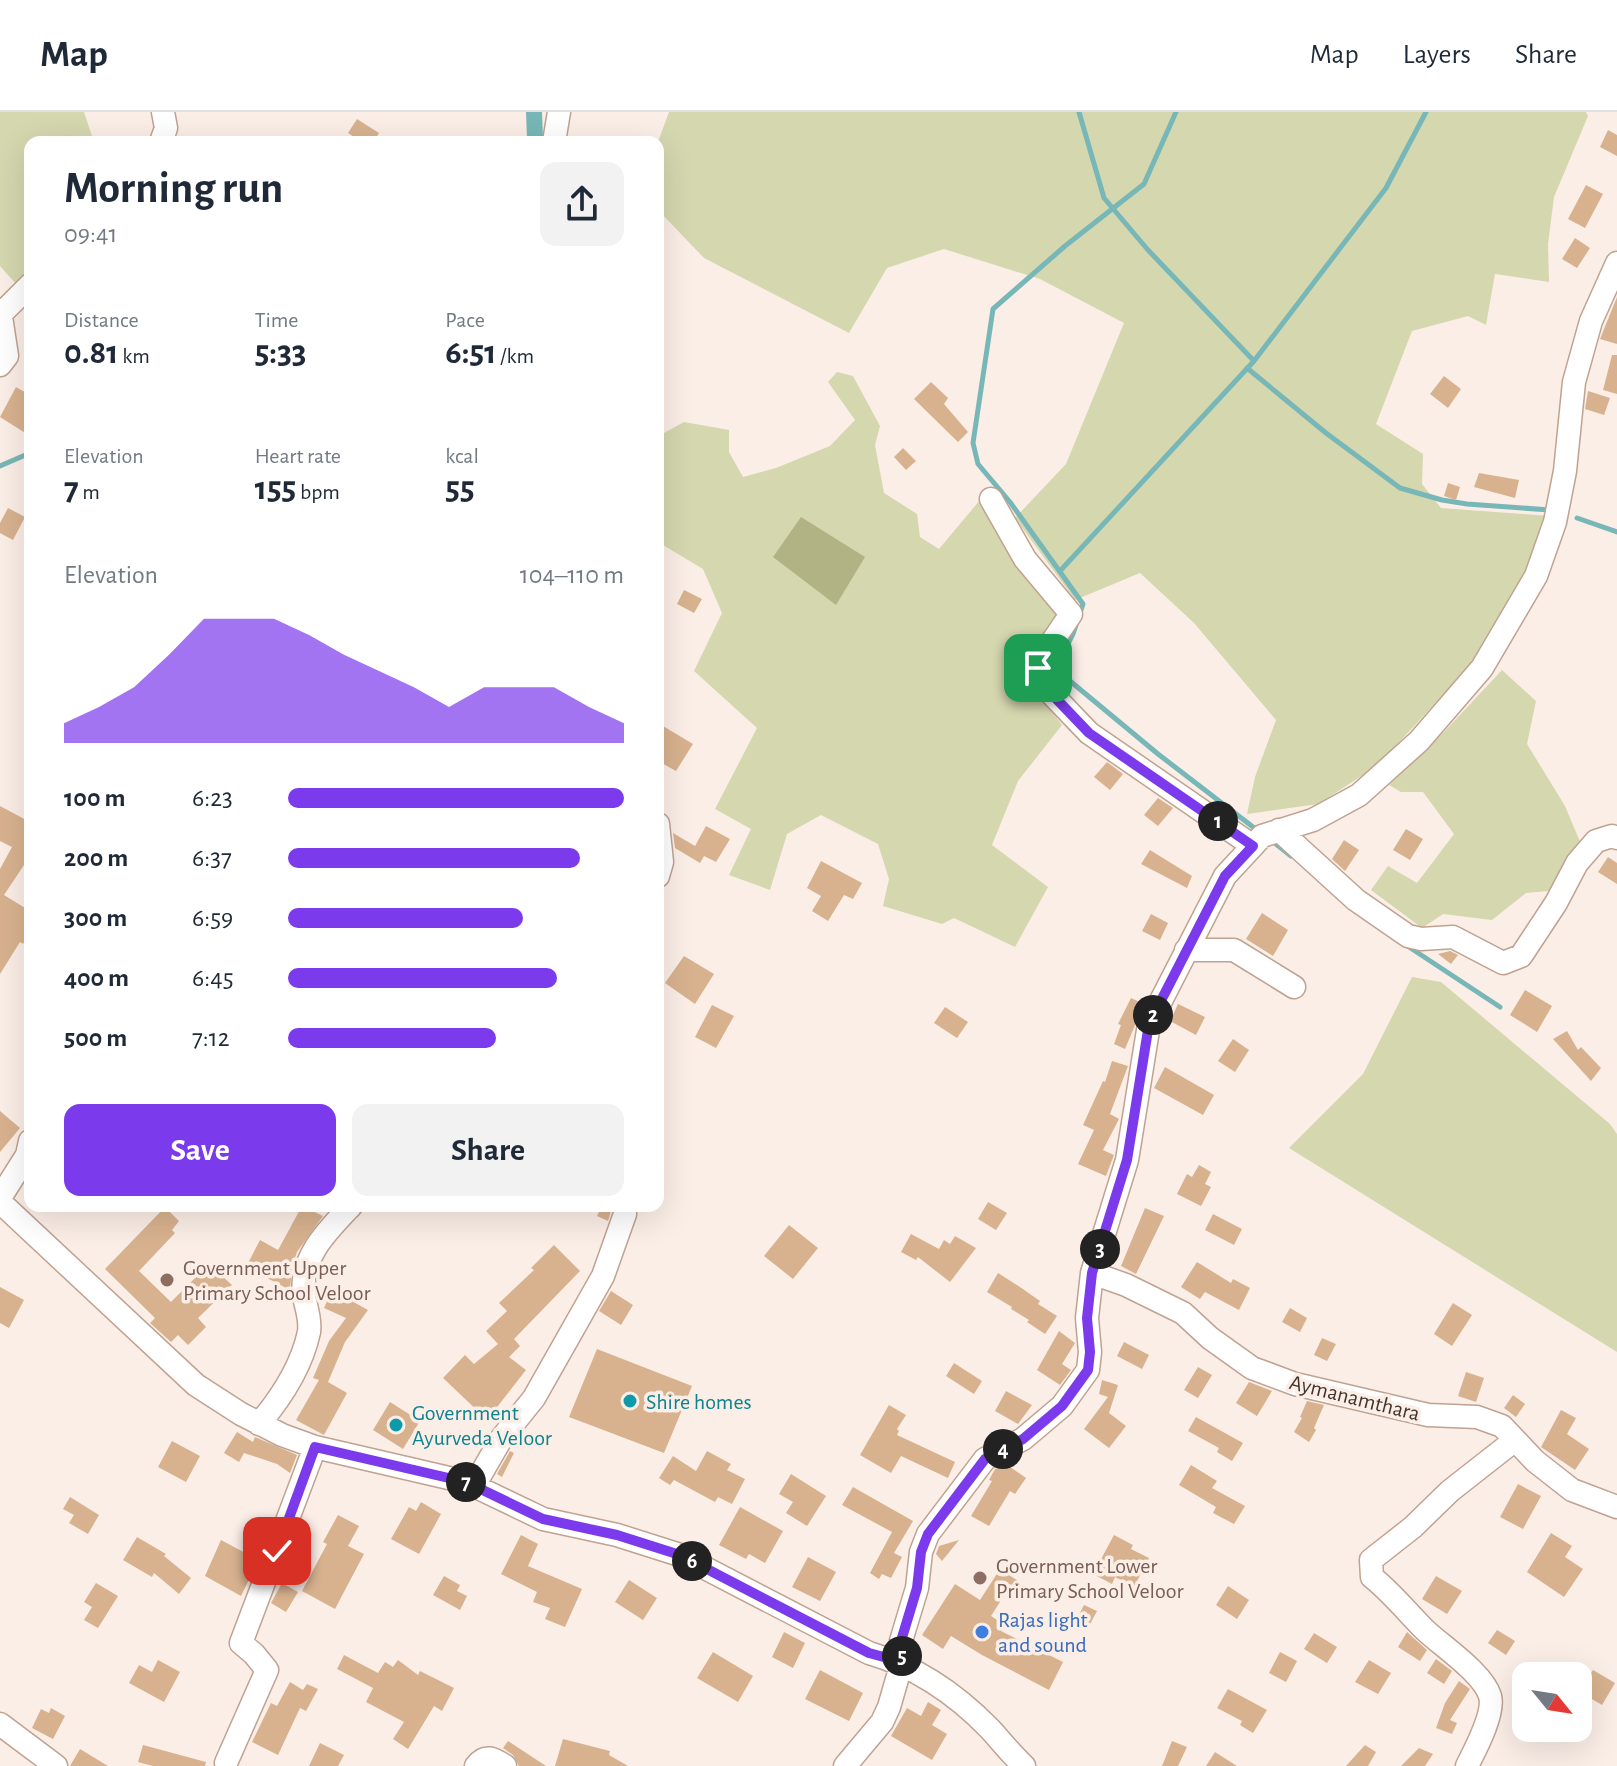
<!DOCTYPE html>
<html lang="en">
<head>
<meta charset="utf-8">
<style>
	:root { --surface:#fff; --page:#f2f2f3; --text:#1f2937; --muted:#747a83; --line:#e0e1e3; --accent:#7c3aed }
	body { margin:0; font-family:"Alegreya Sans",sans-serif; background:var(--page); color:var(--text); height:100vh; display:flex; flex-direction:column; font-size:30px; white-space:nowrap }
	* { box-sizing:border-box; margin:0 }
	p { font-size:26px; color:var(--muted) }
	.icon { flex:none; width:44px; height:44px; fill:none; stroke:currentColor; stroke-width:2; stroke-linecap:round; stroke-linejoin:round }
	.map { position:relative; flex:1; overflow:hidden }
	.panel { position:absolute; left:24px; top:24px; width:640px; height:1076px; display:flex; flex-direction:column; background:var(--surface); border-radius:16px; box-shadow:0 8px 32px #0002 }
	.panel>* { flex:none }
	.needle { width:52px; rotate:120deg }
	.buttons { position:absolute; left:1512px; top:1550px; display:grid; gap:16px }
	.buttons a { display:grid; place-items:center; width:80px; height:80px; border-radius:16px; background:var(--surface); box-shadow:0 8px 32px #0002; font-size:40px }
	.pin { position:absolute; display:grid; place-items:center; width:68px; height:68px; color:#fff; margin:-34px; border-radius:16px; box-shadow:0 4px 12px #0006 }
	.km { position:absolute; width:40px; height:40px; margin:-20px; border-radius:50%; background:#222; color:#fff; font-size:22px; line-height:40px; text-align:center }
	.round { display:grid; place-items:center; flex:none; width:84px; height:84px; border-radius:16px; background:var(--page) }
	.head { display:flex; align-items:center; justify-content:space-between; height:136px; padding:0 40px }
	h1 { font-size:44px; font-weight:700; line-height:60px }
	.metrics { display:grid; grid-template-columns:repeat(3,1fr); gap:12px; height:136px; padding:8px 40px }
	.metrics div { display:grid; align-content:center }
	.metrics b { font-size:34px; font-weight:700 }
	.metrics small { font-size:22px; font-weight:400 }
	.metrics p { font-size:22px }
	.chart { height:224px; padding:16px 40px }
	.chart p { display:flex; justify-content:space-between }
	.chart svg { width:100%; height:144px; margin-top:8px; fill:var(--accent); opacity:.7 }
	.primary-button { display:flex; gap:16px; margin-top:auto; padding:16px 40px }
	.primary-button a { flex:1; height:92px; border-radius:16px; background:var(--accent); color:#fff; font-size:32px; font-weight:700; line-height:92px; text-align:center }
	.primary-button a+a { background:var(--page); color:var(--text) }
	ul { padding:0 40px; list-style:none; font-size:26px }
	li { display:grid; grid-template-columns:128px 96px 1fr; align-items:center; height:60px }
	li i { height:20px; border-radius:10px; background:var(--accent) }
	header { display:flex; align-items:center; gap:48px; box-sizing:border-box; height:112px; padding:0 40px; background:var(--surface); border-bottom:2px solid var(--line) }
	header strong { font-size:38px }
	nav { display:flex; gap:44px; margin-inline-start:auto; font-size:28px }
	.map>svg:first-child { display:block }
	.green { fill:#d5d7af }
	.forest { fill:#b1b384 }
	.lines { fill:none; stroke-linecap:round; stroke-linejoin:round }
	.stream { stroke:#78b7b7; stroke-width:5 }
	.canal { stroke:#78b7b7; stroke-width:16 }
	.building { fill:#d8b28f }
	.minor-casing { stroke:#c0a291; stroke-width:25 }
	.minor { stroke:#fff; stroke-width:22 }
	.route-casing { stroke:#fff; stroke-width:16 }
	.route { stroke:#7c3aed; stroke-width:10 }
	.education-dot { fill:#8d6e63; stroke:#fbeee7; stroke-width:3 }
	.culture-dot { fill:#0f9aa8; stroke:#fbeee7; stroke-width:3 }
	.shop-dot { fill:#3f7fe0; stroke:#fbeee7; stroke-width:3 }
	.labels { text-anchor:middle; stroke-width:7; stroke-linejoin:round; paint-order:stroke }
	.education-label { font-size:22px; fill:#785e54; stroke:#fbeee7; text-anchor:start }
	.street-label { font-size:22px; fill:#41342d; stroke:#fbeee7 }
	.culture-label { font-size:22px; fill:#0d838f; stroke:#fbeee7; text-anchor:start }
	.shop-label { font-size:22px; fill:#366cbe; stroke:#fbeee7; text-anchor:start }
</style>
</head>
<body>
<header>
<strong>Map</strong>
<nav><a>Map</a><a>Layers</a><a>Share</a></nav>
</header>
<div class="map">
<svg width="1617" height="1654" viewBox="0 0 1617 1654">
	<rect width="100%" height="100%" fill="#fbeee7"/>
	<path class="green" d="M0 0H84L94 30H30V159L16 172 0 154Z
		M669 0H1586L1588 4 1554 85 1548 132 1549 170 1495 162 1486 213 1468 204 1412 219 1376 312 1423 342 1422 372 1441 396 1550 404 1506 500 1467 557 1377 654 1318 692 1247 702 1255 665 1276 608 1194 511 1140 461 1075 488 1015 406 1066 352 1124 211 1040 167 944 137 887 156 849 221 704 146 658 98V30Z
		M837 260 853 264 880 314 875 333 884 381 917 402 920 425 939 437 980 388 1018 451 1063 501 1024 564 1062 613 1018 669 992 733 1048 775 1015 835 954 806 942 812 883 794 889 767 878 732 821 703 787 722 770 778 729 763 751 717 715 697 757 616 694 559 722 501 703 457 658 430V316L664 321 684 310 729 318V340L743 365 776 356 830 334 855 308 828 270Z
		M1502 558 1536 589 1527 632 1565 694 1581 732 1564 763 1548 779 1526 781 1492 808 1443 802 1422 816 1371 778 1388 754 1417 771 1454 722 1423 680H1401L1389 673 1443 621Z
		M1412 865 1441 870 1610 1012 1617 1022V1240L1289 1036 1363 962Z"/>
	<path class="forest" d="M801 405 865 445 836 493 773 445Z"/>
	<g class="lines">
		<path class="stream" d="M1079 0 1104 86 1148 138 1254 249
			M1176 0 1144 72 1065 134 993 197 973 331 978 352 1010 390 1083 492 1073 522 1060 548 1070 569 1158 642 1253 715
			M1247 256 1326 321 1400 376 1442 388 1467 392 1550 398
			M0 354 30 341
			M1577 406 1617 420
			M1060 459 1254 249 1386 76 1426 0
			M1276 732 1291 744
			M1406 833 1500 895"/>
		<path class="canal" d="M534 0 535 26 541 30"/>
	</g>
	<path class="building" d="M357 7 379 21 374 30H362L348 21Z
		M1608 18 1617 23V44L1600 35Z
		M1586 73 1603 82 1585 116 1568 107Z
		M1575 126 1590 136 1577 156 1562 147Z
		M1617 185V232L1600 227Z
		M1612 243H1617V282L1603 278Z
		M1444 264 1461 277 1448 296 1430 282Z
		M931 270 948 286 944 292 968 320 958 330 914 287Z
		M16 275 30 283V324L0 305Z
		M1588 279 1610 286 1604 303 1585 297Z
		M903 336 916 349 906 358 894 345Z
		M1479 361 1519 368 1515 386 1474 375Z
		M1448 371 1460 375 1456 388 1444 384Z
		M8 396 25 405 13 428 0 421V411Z
		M684 478 702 487 694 501 677 492Z
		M658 611 693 632 676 659 658 649Z
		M1107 650 1123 662 1110 678 1094 665Z
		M1158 686 1173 696 1158 714 1144 703Z
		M0 694 30 710V744L4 783 30 799V819L23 832 20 830 0 862V757L12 735 0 729Z
		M706 714 730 727 716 750 704 744 700 751 675 736 673 721 695 734Z
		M1406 717 1423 727 1410 748 1393 738Z
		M1344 728 1359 738 1345 759 1332 747Z
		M1150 738 1192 764 1187 776 1141 752Z
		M1608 745 1617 751V772L1598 760Z
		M821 749 862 771 853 787 844 783 828 809 812 799 821 784 807 776Z
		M1262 801 1288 818 1273 844 1246 827Z
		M1151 802 1168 811 1160 828 1142 819Z
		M1450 839 1458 843 1451 852 1438 842Z
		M684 844 714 862 695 892 665 871Z
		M1525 878 1552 894 1537 920 1510 903Z
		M1131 886 1144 892 1125 937 1114 932 1121 913 1118 912Z
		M1178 892 1205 905 1196 923 1170 909Z
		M712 893 734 904 716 936 695 925Z
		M945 895 968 910 957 926 934 911Z
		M1567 919 1578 938 1581 935 1601 956 1591 969 1553 927Z
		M1233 927 1249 938 1235 960 1218 949Z
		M1112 949 1128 954 1110 1002 1119 1007 1103 1038 1114 1043 1106 1064 1078 1052 1094 1018 1083 1013 1103 969 1105 970Z
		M1165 955 1214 983 1203 1003 1154 976Z
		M0 999 20 1016 0 1040Z
		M1199 1053 1211 1060 1205 1072 1211 1075 1201 1094 1177 1082 1187 1062 1192 1065Z
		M988 1090 1007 1101 996 1118 978 1107Z
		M302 1094 323 1104 297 1140 292 1155 290 1178 246 1155 260 1128 278 1138Z
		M602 1094 612 1096 608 1109 597 1104Z
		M165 1095 179 1109 172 1118 175 1121 139 1159 171 1190 209 1152 232 1173 198 1206 206 1215 188 1233 178 1223 171 1230 150 1211 155 1206 105 1157Z
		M1145 1096 1164 1104 1136 1162 1121 1154Z
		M1213 1102 1242 1117 1234 1133 1205 1118Z
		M789 1113 818 1136 793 1167 764 1144Z
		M911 1122 939 1137 944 1128 950 1132 955 1124 976 1136 950 1170 918 1145 916 1148 901 1140Z
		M554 1133 580 1159 514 1227 520 1234 509 1245 526 1258 494 1299 489 1295 482 1303 443 1266 465 1243 474 1252 498 1232 486 1219 507 1199 499 1191 534 1158 531 1156Z
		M1197 1150 1231 1171 1233 1167 1250 1176 1239 1198 1205 1180 1200 1187 1181 1175Z
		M998 1161 1020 1175 1040 1189 1038 1192 1057 1204 1045 1222 1027 1210 1029 1208 1011 1197 1012 1195 987 1180Z
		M0 1175 24 1188 9 1216 0 1211Z
		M332 1178 368 1198 345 1230 328 1270 347 1281 324 1323 296 1308 319 1268 313 1266 329 1229 346 1206 324 1196Z
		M611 1179 633 1193 621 1213 599 1199Z
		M1453 1191 1472 1203 1452 1234 1434 1222Z
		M1290 1196 1307 1206 1300 1220 1282 1210Z
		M1059 1219 1075 1231 1062 1252 1071 1258 1060 1273 1037 1258Z
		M1322 1226 1336 1232 1327 1249 1314 1243Z
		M1124 1230 1149 1243 1142 1257 1117 1244Z
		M597 1237 692 1274 664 1341 569 1305Z
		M954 1251 982 1269 974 1282 946 1264Z
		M1198 1255 1212 1263 1198 1286 1184 1278Z
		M1466 1260 1484 1266 1476 1290 1458 1284Z
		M1102 1268 1118 1273 1109 1301 1126 1314 1109 1336 1084 1317 1108 1285 1099 1282Z
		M1249 1270 1272 1279 1257 1304 1236 1291Z
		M1006 1279 1032 1293 1018 1312 995 1299Z
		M1513 1283 1525 1292 1516 1305 1504 1296Z
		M1307 1289 1324 1293 1314 1316 1316 1318 1309 1330 1294 1320 1302 1306 1300 1305Z
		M390 1290 420 1309 403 1337 373 1318Z
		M889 1293 906 1303 897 1317 899 1319 897 1323 955 1350 948 1366 901 1344 891 1361 860 1343Z
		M1561 1298 1576 1306 1567 1322 1589 1337 1575 1358 1541 1335Z
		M1196 1305 1243 1331 1232 1349 1217 1340 1219 1336 1188 1319Z
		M237 1320 253 1330 255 1325 297 1343 290 1361 277 1352 244 1341 239 1350 224 1341Z
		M172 1329 200 1344 186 1370 158 1355Z
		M510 1339 514 1341 502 1365 497 1362Z
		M707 1339 731 1352 727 1358 745 1367 732 1392 718 1385 715 1390 674 1368 670 1373 659 1366 673 1344 696 1359Z
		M1006 1352 1026 1366 1015 1382 1010 1379 989 1414 971 1404 992 1369 989 1368 995 1357Z
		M1191 1353 1217 1369 1212 1376 1245 1394 1234 1412 1213 1401 1216 1395 1179 1373Z
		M791 1362 826 1384 807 1414 786 1401 793 1390 779 1382Z
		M1518 1372 1541 1384 1523 1417 1500 1405Z
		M853 1375 913 1409 894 1441 902 1445 891 1466 882 1462 879 1467 870 1461 892 1420 842 1393Z
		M70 1385 99 1403 88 1422 69 1411 74 1403 63 1397Z
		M421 1390 441 1402 419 1442 391 1427 409 1395 416 1399Z
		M740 1395 783 1419 765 1451 749 1442 746 1447 719 1433Z
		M338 1403 359 1414 348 1434 364 1442 335 1497 302 1479 327 1432 323 1430Z
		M1551 1421 1572 1434 1565 1445 1583 1457 1564 1485 1527 1460Z
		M521 1423 538 1432 528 1454 582 1477 565 1515 545 1507 550 1496 533 1490 537 1480 501 1462Z
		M1114 1423 1133 1433 1131 1437 1149 1446 1134 1475 1115 1465 1112 1472 1093 1462Z
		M137 1425 166 1442 164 1444 191 1466 179 1482 154 1461 152 1465 123 1448Z
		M221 1428 249 1443 244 1452 254 1457 241 1484 205 1464Z
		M959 1428 942 1449 936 1442 939 1434Z
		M808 1445 836 1460 820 1489 792 1475Z
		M1000 1457 1021 1471 1012 1486 1005 1482 991 1504 1005 1513 1001 1519 1063 1550 1049 1578 982 1543 951 1524 943 1537 922 1523 955 1472 980 1488Z
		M444 1464 460 1473 457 1479 467 1484 460 1498 433 1483Z
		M1436 1464 1462 1479 1447 1502 1422 1487Z
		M629 1468 657 1486 643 1508 615 1490Z
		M96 1471 118 1484 98 1516 84 1508 92 1495 84 1490Z
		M282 1471 298 1480 286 1500 271 1491Z
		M1228 1474 1249 1488 1237 1507 1216 1493Z
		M1084 1493 1097 1499 1088 1516 1076 1509Z
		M1497 1518 1515 1529 1506 1543 1488 1531Z
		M784 1520 805 1531 793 1556 772 1545Z
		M1407 1520 1427 1538 1420 1549 1398 1535Z
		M1314 1521 1337 1535 1327 1551 1304 1537Z
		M713 1540 753 1564 738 1590 697 1566Z
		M1280 1540 1297 1549 1286 1570 1269 1561Z
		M344 1543 378 1561 385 1550 393 1555 398 1548 418 1563 420 1559 454 1576 442 1599 434 1594 408 1637 393 1627 404 1610 366 1590 373 1576 337 1557Z
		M1436 1547 1452 1559 1444 1572 1427 1561Z
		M158 1548 180 1560 164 1590 129 1571 139 1553 152 1560Z
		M1369 1548 1391 1561 1378 1582 1355 1570Z
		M820 1558 863 1581 849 1609 805 1587Z
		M1593 1558 1615 1571 1602 1593 1580 1580Z
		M1459 1569 1470 1577 1450 1608 1457 1611 1452 1622 1436 1616 1445 1591Z
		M290 1570 303 1578 307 1572 318 1577 306 1599 300 1596 278 1643 252 1630 271 1591 277 1594Z
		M1228 1577 1267 1598 1253 1621 1240 1613 1242 1609 1217 1596Z
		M928 1590 941 1598 932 1613 947 1622 932 1648 891 1624 907 1596 921 1604Z
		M51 1596 65 1604 53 1627 32 1616 41 1597 49 1601Z
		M563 1627 610 1639 609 1643 628 1654H555Z
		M508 1629 546 1654H519L513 1643 503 1636Z
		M1172 1629 1187 1635 1178 1654H1162Z
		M320 1631 344 1643 338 1654H309Z
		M143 1633 206 1650 205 1654H153L138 1650Z
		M1365 1633 1376 1640 1368 1654H1346Z
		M1419 1636 1433 1642 1425 1654H1401Z
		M80 1637 108 1654H70Z
		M1215 1640 1237 1654H1206Z"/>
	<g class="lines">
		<defs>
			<path id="minor" d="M161 30 166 16 163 0
				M554 30 559 0
				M0 198 7 244 0 253
				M1 202 30 173
				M991 387 1025 447 1071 502 1039 549 1038 561 1045 575 1089 621 1253 734
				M658 712 662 750 658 764
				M1279 718 1356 788 1408 824 1421 827 1453 825 1503 851 1521 844 1556 791 1577 751 1596 729 1612 724 1617 726
				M1186 838H1234L1294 875
				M0 1086 27 1043 30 1029
				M0 1090 196 1273 241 1302 282 1323 315 1335 466 1370 543 1407 617 1423 680 1443 869 1541C917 1555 955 1581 990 1617 1001 1629 1011 1642 1024 1654
				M1092 1161 1126 1173 1183 1201 1210 1226 1252 1256 1295 1272 1428 1303 1477 1305 1502 1314 1535 1349 1572 1378 1617 1395
				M259 1312C281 1286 302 1253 309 1220 311 1207 306 1196 304 1184 299 1146 327 1119 351 1094
				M474 1374 501 1327 534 1286 603 1164 625 1102
				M0 1612 56 1654
				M226 1651 267 1558 254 1542 241 1531 315 1335
				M476 1654C485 1642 493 1646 505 1654
				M845 1654 882 1610 889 1595 902 1550 901 1529 917 1476 921 1440 928 1422 985 1347 1023 1327 1062 1294 1088 1258 1090 1240 1087 1206 1092 1161 1127 1048 1149 912 1225 764 1262 724 1313 708 1359 683 1419 629 1482 556 1536 464 1555 410 1565 359 1574 270 1591 209 1617 151
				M1467 1654C1475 1638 1495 1601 1490 1584 1483 1561 1443 1535 1425 1518 1407 1500 1392 1481 1372 1465L1371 1448 1413 1415 1450 1379 1515 1328"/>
		</defs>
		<use href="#minor" class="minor-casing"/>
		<use href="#minor" class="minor"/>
	</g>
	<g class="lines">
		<defs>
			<path id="route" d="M277 1439 315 1335 466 1370 543 1407 617 1423 680 1443 869 1541 902 1550 901 1529 917 1476 921 1440 928 1422 985 1347 1023 1327 1062 1294 1088 1258 1090 1240 1087 1206 1092 1161 1127 1048 1149 912 1225 764 1253 734 1089 621 1045 575 1038 556"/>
		</defs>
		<use href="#route" class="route-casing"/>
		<use href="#route" class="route"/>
	</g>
	<g class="education-dot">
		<circle cx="167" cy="1168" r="8"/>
		<circle cx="980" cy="1466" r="8"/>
	</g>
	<g class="culture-dot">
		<circle cx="630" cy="1289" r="8"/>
		<circle cx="396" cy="1313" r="8"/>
	</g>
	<circle class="shop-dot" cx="982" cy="1520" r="8"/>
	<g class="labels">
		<g class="education-label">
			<text x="183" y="1163">Government Upper<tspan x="183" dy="25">Primary School Veloor</tspan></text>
			<text x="996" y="1461">Government Lower<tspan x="996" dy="25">Primary School Veloor</tspan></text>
		</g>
		<g class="street-label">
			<text transform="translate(1355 1285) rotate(14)" y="8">Aymanamthara</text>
		</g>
		<g class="culture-label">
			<text x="646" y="1297">Shire homes</text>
			<text x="412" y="1308">Government<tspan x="412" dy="25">Ayurveda Veloor</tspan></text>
		</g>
		<g class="shop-label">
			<text x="998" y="1515">Rajas light<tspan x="998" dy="25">and sound</tspan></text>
		</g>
	</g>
</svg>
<div class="buttons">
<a><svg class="needle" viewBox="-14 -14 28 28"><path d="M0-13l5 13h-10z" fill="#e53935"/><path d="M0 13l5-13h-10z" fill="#747a83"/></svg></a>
</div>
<div class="pin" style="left:1038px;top:556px;background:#1e9e55"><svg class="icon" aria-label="arrive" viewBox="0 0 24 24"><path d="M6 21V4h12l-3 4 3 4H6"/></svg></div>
<div class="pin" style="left:277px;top:1439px;background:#d93025"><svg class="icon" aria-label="check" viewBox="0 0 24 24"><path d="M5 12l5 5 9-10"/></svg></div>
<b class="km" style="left:1218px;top:709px">1</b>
<b class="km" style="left:1153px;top:903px">2</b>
<b class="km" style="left:1100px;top:1137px">3</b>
<b class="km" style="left:1003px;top:1337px">4</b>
<b class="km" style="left:902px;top:1544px">5</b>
<b class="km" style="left:692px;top:1449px">6</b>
<b class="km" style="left:466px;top:1370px">7</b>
<section class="panel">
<div class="head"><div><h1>Morning run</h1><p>09:41</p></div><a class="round"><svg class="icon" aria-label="share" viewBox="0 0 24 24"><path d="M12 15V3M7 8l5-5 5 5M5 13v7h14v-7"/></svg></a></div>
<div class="metrics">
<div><p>Distance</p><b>0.81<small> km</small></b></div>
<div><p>Time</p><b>5:33</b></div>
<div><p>Pace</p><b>6:51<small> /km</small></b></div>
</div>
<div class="metrics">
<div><p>Elevation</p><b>7<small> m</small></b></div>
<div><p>Heart rate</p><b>155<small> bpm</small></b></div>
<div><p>kcal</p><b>55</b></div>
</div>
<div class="chart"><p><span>Elevation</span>104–110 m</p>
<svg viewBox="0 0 160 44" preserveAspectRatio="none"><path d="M0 44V38L10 33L20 27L30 17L40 6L50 6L60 6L70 11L80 17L90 22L100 27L110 33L120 27L130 27L140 27L150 33L160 38V44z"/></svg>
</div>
<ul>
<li><b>100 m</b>6:23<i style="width:100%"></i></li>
<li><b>200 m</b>6:37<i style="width:87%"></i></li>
<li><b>300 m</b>6:59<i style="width:70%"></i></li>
<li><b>400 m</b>6:45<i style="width:80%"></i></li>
<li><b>500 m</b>7:12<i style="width:62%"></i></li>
</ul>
<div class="primary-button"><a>Save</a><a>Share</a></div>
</section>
</div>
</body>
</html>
